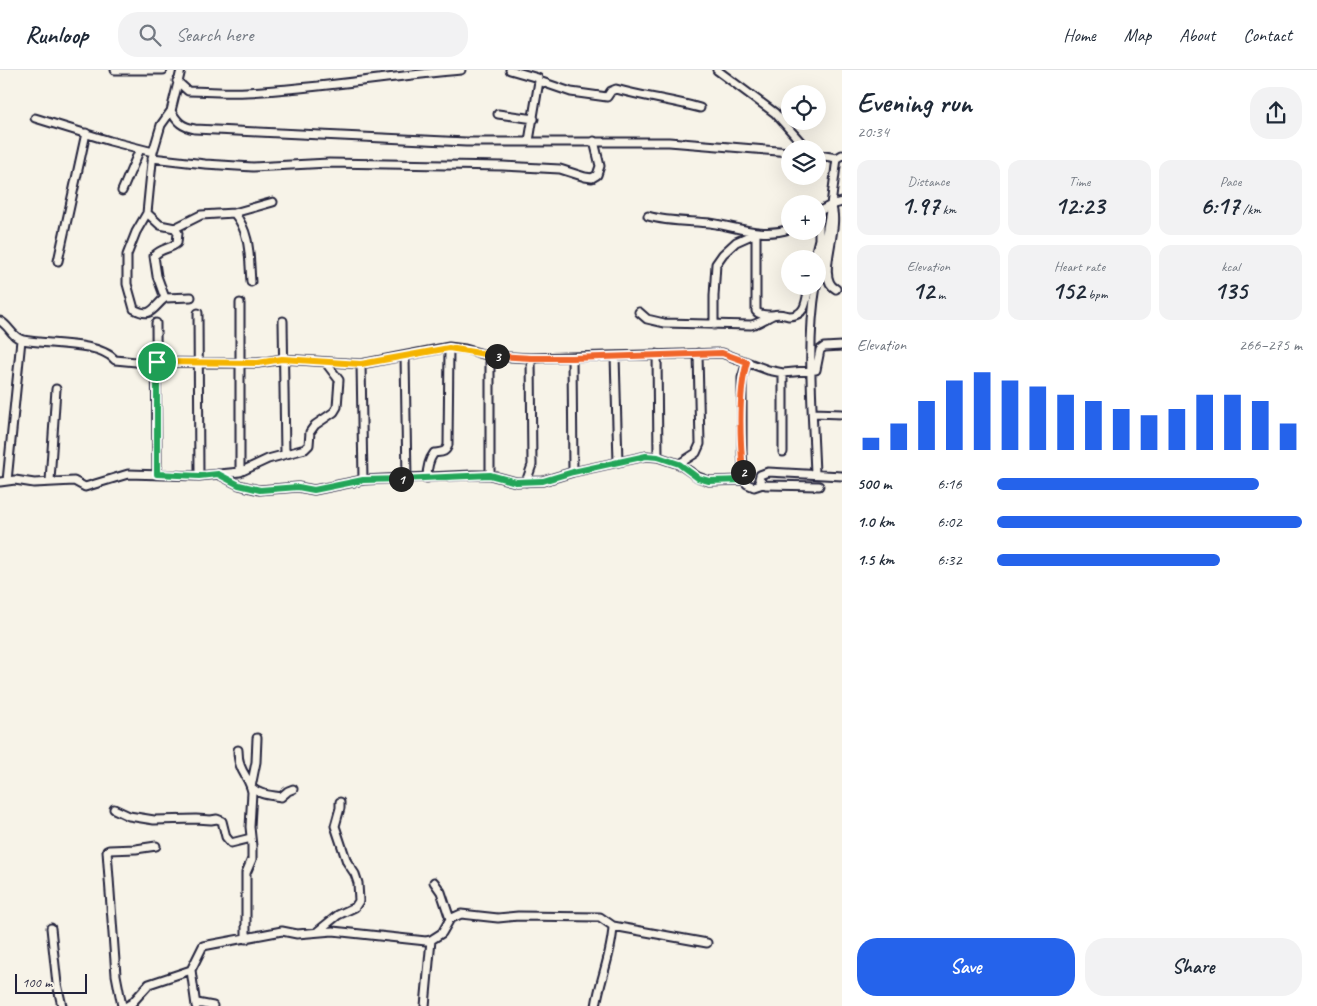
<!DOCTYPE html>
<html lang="en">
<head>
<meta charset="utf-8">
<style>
	:root { --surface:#fff; --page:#f2f2f3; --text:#1f2937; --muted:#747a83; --line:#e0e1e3; --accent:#2563eb }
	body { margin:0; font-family:Caveat,sans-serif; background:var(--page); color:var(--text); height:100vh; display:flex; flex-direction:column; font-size:19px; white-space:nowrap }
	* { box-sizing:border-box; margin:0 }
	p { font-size:16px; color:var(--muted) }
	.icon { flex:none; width:28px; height:28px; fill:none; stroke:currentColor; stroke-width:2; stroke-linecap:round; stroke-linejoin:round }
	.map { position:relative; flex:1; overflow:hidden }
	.details { display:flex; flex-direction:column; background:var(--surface); width:475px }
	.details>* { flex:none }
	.fabs { position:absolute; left:781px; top:15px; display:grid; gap:10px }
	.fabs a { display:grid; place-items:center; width:45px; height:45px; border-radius:50%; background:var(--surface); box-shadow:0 5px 20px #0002; font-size:25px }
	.scale { position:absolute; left:15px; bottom:12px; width:72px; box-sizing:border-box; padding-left:5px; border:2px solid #22223b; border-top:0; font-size:14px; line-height:18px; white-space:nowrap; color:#22223b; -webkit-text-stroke:4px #f7f3e8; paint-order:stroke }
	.pin { position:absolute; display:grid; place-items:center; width:42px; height:42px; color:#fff; margin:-21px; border:2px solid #fff; border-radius:50%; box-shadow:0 1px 5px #0007 }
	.km { position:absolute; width:25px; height:25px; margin:-12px; border-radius:50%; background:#222; color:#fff; font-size:14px; line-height:25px; text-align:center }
	.round { display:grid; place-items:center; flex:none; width:52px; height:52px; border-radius:20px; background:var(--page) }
	.head { display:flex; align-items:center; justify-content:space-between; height:85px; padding:0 15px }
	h1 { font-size:28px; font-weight:600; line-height:38px }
	.metrics { display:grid; grid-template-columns:repeat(3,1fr); gap:8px; height:85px; padding:5px 15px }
	.metrics div { display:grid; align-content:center; border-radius:12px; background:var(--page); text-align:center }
	.metrics b { font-size:25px; font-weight:600 }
	.metrics small { font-size:14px; font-weight:400 }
	.metrics p { font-size:14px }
	.chart { height:140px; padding:10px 15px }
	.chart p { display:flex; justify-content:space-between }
	.chart svg { width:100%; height:90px; margin-top:5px; stroke:var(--accent); stroke-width:6 }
	.cta { display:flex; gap:10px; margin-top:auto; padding:10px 15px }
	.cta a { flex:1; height:58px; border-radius:20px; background:var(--accent); color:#fff; font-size:20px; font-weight:600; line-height:58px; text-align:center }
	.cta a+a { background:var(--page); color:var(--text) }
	ul { padding:0 15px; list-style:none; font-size:16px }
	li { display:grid; grid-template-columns:80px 60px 1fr; align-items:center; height:38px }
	li i { height:12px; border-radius:6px; background:var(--accent) }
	header { display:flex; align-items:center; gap:30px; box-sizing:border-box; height:70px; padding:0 25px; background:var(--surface); border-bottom:1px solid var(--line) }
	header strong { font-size:24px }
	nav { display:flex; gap:28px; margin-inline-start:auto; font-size:18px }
	.search { width:350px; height:45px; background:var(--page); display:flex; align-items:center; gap:12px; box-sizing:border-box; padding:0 18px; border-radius:20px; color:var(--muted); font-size:19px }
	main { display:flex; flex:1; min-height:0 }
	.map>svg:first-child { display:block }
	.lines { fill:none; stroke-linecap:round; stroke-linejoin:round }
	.minor-casing { stroke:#22223b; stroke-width:11 }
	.minor { stroke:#f7f3e8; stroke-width:7 }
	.split-1-casing { stroke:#fff; stroke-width:10 }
	.split-2-casing { stroke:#fff; stroke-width:10 }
	.split-3-casing { stroke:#fff; stroke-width:10 }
	.split-4-casing { stroke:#fff; stroke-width:10 }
	.split-1 { stroke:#22a559; stroke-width:6 }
	.split-2 { stroke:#22a559; stroke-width:6 }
	.split-3 { stroke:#f0652b; stroke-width:6 }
	.split-4 { stroke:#f5b400; stroke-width:6 }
</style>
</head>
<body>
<header>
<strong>Runloop</strong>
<div class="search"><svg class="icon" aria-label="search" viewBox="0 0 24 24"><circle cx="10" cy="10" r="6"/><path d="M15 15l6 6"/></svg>Search here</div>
<nav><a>Home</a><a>Map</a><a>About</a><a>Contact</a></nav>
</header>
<main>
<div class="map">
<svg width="842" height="936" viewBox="0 0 842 936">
	<rect width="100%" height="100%" fill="#f7f3e8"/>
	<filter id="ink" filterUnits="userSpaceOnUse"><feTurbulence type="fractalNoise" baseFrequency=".02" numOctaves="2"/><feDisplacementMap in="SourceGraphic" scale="10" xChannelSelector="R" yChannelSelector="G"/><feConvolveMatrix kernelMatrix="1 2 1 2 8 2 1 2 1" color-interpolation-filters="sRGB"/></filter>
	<g filter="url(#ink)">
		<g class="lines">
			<defs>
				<path id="minor" d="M115 0H163
					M181 0 171 41 161 55 153 82 147 143 136 162 127 185V214L134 239C152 249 153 237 165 228L191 227
					M510 0 538 8 539 11 529 71
					M717 0 775 43 807 79
					M177 11 188 21C208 21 227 23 246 22 318 19 389 6 461 0
					M539 11 571 22 607 27 611 21 616 19C644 27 672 30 700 38
					M171 41C177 52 182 57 195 59L466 72H669L790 82
					M498 44 534 49
					M35 48 110 71 153 82
					M818 85 837 88 842 85
					M152 88 205 94 253 97 329 93 503 96 560 99 585 107 592 108 597 105 600 96 594 71
					M122 121 140 79
					M831 135C842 157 814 208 836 219
					M831 135 842 132
					M818 142 831 135 837 88
					M147 143 160 155 175 158 201 145 234 143 273 132
					M234 143C251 163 249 187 251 212
					M648 146C668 152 689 151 710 153 738 157 761 168 790 159
					M814 189 819 169V141
					M58 191 86 63
					M818 211 831 135
					M165 228 157 206 154 186C162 177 169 180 177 173L178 163 175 158
					M639 242 647 249 664 253 751 255C760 253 766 248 773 245 779 243 784 245 789 246 807 246 806 229 809 216
					M198 243 199 406
					M0 251C9 255 12 268 23 270 47 275 99 271 115 290L136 292 258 293 283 289 361 294 449 277 465 279 490 286 531 288 722 283 768 300 783 303 816 300 820 280 824 277 842 276
					M283 251 285 384
					M156 253 157 404
					M714 255V226L716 194 723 184 736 172 756 163V241C760 246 766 245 772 245
					M657 284 658 387
					M405 286 407 409
					M490 286V405
					M615 286 618 392
					M572 288 573 402
					M747 292 742 308V382L744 410 747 414 754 417 763 414
					M361 294 363 410
					M783 303V382
					M813 343 842 344
					M679 394 696 383 700 374 698 283
					M240 402V233
					M218 404 239 415 259 420 298 417 314 420 363 410 472 405H490L516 412 543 411 573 402 646 386 658 387 679 394 698 407 709 411 744 410
					M815 404C813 344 806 275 816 216
					M427 408C427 399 428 391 434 383 441 382 446 383 448 375L449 277
					M7 411 21 270
					M50 411 56 319
					M0 412 15 410 34 413 74 411 85 417 128 404 199 406 240 402 268 389 305 379 309 375 310 362 315 355 334 342 337 337 339 310 326 293
					M526 412 532 395 531 288
					M819 416 766 415 763 414 759 409 760 405 768 402 842 406
					M257 668 256 692 251 717C259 725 270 725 281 727L288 721 293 719
					M238 680C238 703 249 705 252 722L250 757 252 776V789L246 803V869
					M114 739 129 746 154 750 196 749 211 750 217 749 222 751 226 767 231 773 251 768
					M434 812 441 822 450 849
					M51 858 57 914 62 936
					M318 861 338 845 355 837 359 831 358 813 355 804 347 792 335 756 340 738V732
					M191 900 196 936
					M197 933 213 936
					M122 936 116 905 107 781 109 780 136 779 156 776
					M127 936 132 933 149 914 191 900 203 876 282 861 297 864 333 861 426 871 431 870 442 863 450 849 461 844 498 848 518 846 600 847 613 856 707 873
					M425 936 431 870
					M596 936C600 909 612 884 613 856"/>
			</defs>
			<use href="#minor" class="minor-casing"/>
			<use href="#minor" class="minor"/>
		</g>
	</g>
	<g class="lines" filter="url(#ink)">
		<defs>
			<path id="split-1" d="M157 292V404L199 406 218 404 239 415 260 420 298 417 314 420 363 410 401 409"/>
			<path id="split-2" d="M401 409 490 405 516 412 543 411 573 402 646 386 658 387 679 394 698 408 709 411 744 410 743 402"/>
			<path id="split-3" d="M497 286 531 288H572L722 283 747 292C738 323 740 369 743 402"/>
			<path id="split-4" d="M157 292 258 293 282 289 361 294 449 278 497 286"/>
		</defs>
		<use href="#split-1" class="split-1-casing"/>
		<use href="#split-2" class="split-2-casing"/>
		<use href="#split-3" class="split-3-casing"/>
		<use href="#split-4" class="split-4-casing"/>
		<use href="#split-1" class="split-1"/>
		<use href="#split-2" class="split-2"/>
		<use href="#split-3" class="split-3"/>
		<use href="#split-4" class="split-4"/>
	</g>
</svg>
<div class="fabs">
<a><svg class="icon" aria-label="locate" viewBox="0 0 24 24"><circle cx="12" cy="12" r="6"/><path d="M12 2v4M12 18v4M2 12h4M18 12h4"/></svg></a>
<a><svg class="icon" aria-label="layers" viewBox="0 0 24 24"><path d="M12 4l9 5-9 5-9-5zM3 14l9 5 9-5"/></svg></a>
<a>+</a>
<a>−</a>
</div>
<div class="scale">100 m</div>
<div class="pin" style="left:157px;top:292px;background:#1e9e55"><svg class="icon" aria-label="arrive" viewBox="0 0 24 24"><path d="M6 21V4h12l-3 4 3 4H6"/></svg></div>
<b class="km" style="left:401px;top:409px">1</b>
<b class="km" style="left:743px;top:402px">2</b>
<b class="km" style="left:497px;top:286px">3</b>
</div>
<section class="details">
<div class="head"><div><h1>Evening run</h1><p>20:34</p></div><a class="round"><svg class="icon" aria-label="share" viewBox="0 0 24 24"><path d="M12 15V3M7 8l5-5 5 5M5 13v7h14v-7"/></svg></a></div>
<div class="metrics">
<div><p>Distance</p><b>1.97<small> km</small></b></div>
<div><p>Time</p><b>12:23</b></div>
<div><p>Pace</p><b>6:17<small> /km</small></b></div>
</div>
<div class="metrics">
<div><p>Elevation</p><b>12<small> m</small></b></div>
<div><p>Heart rate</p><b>152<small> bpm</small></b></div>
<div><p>kcal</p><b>135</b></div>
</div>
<div class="chart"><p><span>Elevation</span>266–275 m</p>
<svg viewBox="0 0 160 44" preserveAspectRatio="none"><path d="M5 44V38M15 44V31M25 44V20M35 44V10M45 44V6M55 44V10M65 44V13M75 44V17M85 44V20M95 44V24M105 44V27M115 44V24M125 44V17M135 44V17M145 44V20M155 44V31"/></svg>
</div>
<ul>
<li><b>500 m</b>6:16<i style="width:86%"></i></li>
<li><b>1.0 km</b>6:02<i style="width:100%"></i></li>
<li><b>1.5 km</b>6:32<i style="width:73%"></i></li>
</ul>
<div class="cta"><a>Save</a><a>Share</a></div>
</section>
</main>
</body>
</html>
